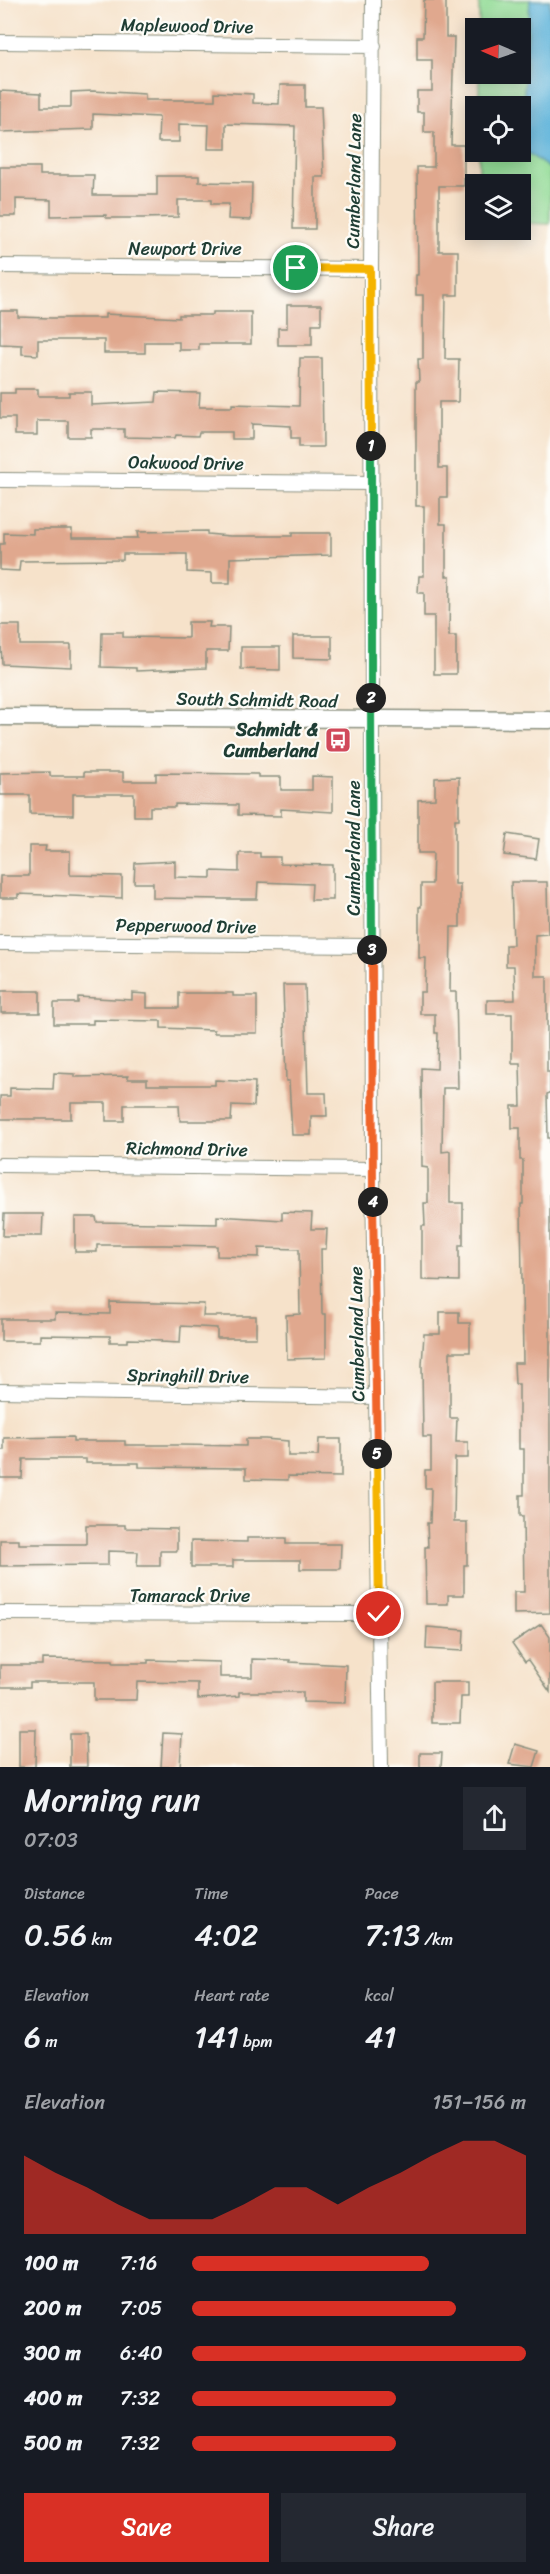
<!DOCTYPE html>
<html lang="en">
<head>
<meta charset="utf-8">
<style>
	:root { --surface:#171b24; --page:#242831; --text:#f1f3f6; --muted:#9ea1a6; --accent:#d93025 }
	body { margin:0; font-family:Sriracha,sans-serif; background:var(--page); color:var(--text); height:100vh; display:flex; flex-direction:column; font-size:22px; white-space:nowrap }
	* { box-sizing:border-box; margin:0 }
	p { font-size:20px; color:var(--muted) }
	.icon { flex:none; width:33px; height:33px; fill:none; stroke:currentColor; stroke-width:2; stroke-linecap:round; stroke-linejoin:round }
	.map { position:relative; height:1767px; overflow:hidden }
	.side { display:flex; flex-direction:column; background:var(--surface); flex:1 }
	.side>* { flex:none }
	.needle { width:39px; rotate:272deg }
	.buttons { position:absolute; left:465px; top:18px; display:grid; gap:12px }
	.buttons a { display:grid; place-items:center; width:66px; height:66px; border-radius:0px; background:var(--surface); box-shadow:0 3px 15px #0003; font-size:30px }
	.pin { position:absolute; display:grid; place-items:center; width:51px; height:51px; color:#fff; margin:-26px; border:3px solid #fff; border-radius:50%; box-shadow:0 2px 6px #0007 }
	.km { position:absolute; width:30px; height:30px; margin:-15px; border-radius:50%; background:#222; color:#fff; font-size:16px; line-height:30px; text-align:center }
	.round { display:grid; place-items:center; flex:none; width:63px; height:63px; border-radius:0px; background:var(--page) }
	.head { display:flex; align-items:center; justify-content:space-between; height:102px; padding:0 24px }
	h1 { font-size:33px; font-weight:600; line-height:45px }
	.stats { display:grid; grid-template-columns:repeat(3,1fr); gap:9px; height:102px; padding:6px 24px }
	.stats div { display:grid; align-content:center }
	.stats b { font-size:30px; font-weight:600 }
	.stats small { font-size:16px; font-weight:400 }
	.stats p { font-size:16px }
	.chart { height:168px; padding:12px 24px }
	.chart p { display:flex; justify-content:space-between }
	.chart svg { width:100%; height:108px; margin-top:6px; fill:var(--accent); opacity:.7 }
	.button { display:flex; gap:12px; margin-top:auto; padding:12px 24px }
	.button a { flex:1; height:69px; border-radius:0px; background:var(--accent); color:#fff; font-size:24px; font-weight:600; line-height:69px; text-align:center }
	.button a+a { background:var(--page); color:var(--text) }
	ul { padding:0 24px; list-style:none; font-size:20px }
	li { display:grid; grid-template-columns:96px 72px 1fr; align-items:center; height:45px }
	li i { height:15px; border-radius:8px; background:var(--accent) }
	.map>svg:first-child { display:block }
	.green { fill:#92db96; stroke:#588c65; stroke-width:1.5 }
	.water { fill:#5db3da; stroke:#3e7887; stroke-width:1.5 }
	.building { fill:#e0a88e }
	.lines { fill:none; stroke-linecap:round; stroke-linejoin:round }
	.minor-casing { stroke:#8a907f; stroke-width:16 }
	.tertiary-casing { stroke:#8a907f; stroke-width:19 }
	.minor { stroke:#fff; stroke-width:14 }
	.tertiary { stroke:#fff; stroke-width:16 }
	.split-1-casing { stroke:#fff; stroke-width:12 }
	.split-2-casing { stroke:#fff; stroke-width:12 }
	.split-3-casing { stroke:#fff; stroke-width:12 }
	.split-4-casing { stroke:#fff; stroke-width:12 }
	.split-5-casing { stroke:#fff; stroke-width:12 }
	.split-6-casing { stroke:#fff; stroke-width:12 }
	.split-1 { stroke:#f5b400; stroke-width:8 }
	.split-2 { stroke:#22a559; stroke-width:8 }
	.split-3 { stroke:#22a559; stroke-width:8 }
	.split-4 { stroke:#f0652b; stroke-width:8 }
	.split-5 { stroke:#f0652b; stroke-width:8 }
	.split-6 { stroke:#f5b400; stroke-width:8 }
	.labels { text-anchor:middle; stroke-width:4.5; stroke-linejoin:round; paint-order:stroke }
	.street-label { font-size:18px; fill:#1f3d34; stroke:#fdfcf7 }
	.poi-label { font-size:18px; font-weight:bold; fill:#1f3d34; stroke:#fdfcf7; text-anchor:end }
</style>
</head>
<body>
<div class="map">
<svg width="550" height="1767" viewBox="0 0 550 1767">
	<rect width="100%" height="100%" fill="#fdfcf7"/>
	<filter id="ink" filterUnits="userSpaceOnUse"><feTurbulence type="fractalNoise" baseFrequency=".0167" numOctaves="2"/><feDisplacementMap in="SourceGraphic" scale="12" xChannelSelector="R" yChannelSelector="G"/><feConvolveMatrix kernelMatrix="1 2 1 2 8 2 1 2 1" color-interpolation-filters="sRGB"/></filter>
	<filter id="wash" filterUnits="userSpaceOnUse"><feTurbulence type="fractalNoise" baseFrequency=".008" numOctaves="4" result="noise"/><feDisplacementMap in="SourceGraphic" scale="24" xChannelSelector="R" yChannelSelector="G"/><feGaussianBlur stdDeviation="1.35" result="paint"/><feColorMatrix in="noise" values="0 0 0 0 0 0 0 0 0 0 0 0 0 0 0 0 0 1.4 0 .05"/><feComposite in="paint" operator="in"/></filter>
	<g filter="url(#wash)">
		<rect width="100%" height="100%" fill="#f6e2ca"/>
		<path class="green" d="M479 0H550V224L521 223 520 184H479V152H520V106H479V74H520V28H479Z"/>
		<path class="water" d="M530 0H550V169L528 153 521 140Z"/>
		<g id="blocks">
			<path class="building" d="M424 0H446V37H454L451 145H464V186H439V251H458V295H446L445 359H459L458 402H439V468H447V497H440V524H446V576H450L449 636H456V674H434V616H424V593H418L419 576H424V506H416V382H419L418 359H423V295H416V275H418L417 167H434V132H424V112H417V91H432V60H417V37H423Z
				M280 85H305V107H321L324 177H315V229H293L295 126 226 124V149H208L209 125 179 124V142H158L159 117 93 114V129L0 132V91L41 93V107H71V92L93 91 145 94V100H215V92L253 94V103L279 104Z
				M0 167H40V175H94L93 195H157V176H199V182L252 183 251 220 228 219 229 204H211V200H178V217L143 218H106V215L51 216V200L16 199V216H0Z
				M287 305H321V324H312V345H278V328H287Z
				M0 311H18V317L51 318H105V314L179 318V315H213V312H251V344H199V350H179V342H145V353H104V340H38V355L22 354V345L0 344Z
				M300 358H322L323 447H299V438H291V426L252 424V439H232V432H199L198 436 176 435 175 438 124 437V429H91V437H68V421H37V435H15V418H0V393H15V389H38V396H69V392H91V405L156 402 157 392 200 393 199 407H232V404L299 406Z
				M33 529H72V538H138L137 532 207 531V534L230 536H292V533H331V555L230 558V583H212V573L187 572V554H123V560L20 561 19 571 0 570V544H4V533L33 534Z
				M188 622H210L209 627H229L228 651H206V668L136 671V668L101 667 102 632H123V637L188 638Z
				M0 625H20V645H71V667L2 664Z
				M293 636H332V659L293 658Z
				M241 647H280V670L241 669Z
				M50 772V776H84V772H123V781H156V773L258 774V777H281V790H312V776L333 777V812L281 809V816L238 815V805L175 804V807H150V816H134V794H73V815L30 814V795H0V773Z
				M459 777V819H455V884H460V927H451L450 992H456L458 1088H443L442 1152 450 1151V1203H463V1245H459V1281L422 1280V1226H425L424 1203H428V1168L422 1167 421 1068 437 1069 438 1033H435V1014H420V992H425L426 958H419V907H421V884H432L433 853H418V800L435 799V778Z
				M507 834 539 839 536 859 504 855Z
				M29 846H46L45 851H70V875L122 876V898L18 894V898H0V876H29Z
				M239 853H260V857H280V864L333 865V900H311L312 884 258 882 257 899H226L153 898V883H134L135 863 175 861V877L211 878V871L239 872Z
				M511 882H547L548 934 535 935V976H547V1072H550V1093L547 1094 548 1138H550V1613L514 1614V1592H524L523 1516H520V1495H524V1449H519V1384H515L514 1363H523L521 1204H523V1160H520V1128H512V1106H521L520 1063H512V1014H487V1000H515L514 966H506V945H513Z
				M283 985H305L308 1093H326L327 1116H311V1135H292L289 1081H286Z
				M1 991H40V1013H1Z
				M132 993 147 994V1008H179V993H233V996H257V1033H214V1030L161 1028V1021L93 1020V1024H54V1003H78V997L132 1000Z
				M54 1073 75 1074V1077L128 1076V1079H147V1085H215V1080L255 1082 254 1106 232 1105 231 1121H180L179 1105H124V1121H106V1103H71V1119H0V1096H10V1088L53 1089Z
				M282 1212 312 1213 311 1229H327L326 1249H321L322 1314H326V1358L287 1359 286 1315 300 1314 299 1249 259 1248V1257L217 1256V1246L164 1245H97V1252H75V1217H96L97 1222 217 1224V1216L282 1220Z
				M4 1214H43L42 1236H3Z
				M110 1302 204 1304 203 1316H256V1338H217V1328L181 1326 180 1343 161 1342 162 1340 128 1339V1342H110V1336L40 1335V1341H1V1319H55V1313L110 1314Z
				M440 1312H459V1323H470V1352H450V1418H457L456 1442H468V1458H455L454 1522H467V1565H464V1595H448V1604H426L425 1547H428L427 1523H430L431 1488H425V1470H431V1437H423L422 1365 424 1334H440Z
				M73 1437V1441H125V1445H178L246 1446V1439H265L288 1441V1456H318L319 1439H341V1477L288 1476V1480L246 1479V1468L139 1467V1463H86V1459H23L22 1478H0V1450H4V1438Z
				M86 1525H125V1528L177 1529V1551H160V1566H137L138 1552 108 1551V1565L0 1566V1540H19V1544H86Z
				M247 1538H286V1544H341L340 1569H300V1560H233V1567H191V1541L247 1542Z
				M541 1624 550 1637V1692L528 1660 525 1662 512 1643Z
				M427 1627 464 1630 463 1651 426 1649Z
				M42 1659 113 1660V1663H148V1660L220 1662V1677H252V1659L290 1660V1662L346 1665 345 1703 303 1702V1692H239V1696L198 1699V1683L137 1682 136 1700H94V1682H30V1687H0V1665H42Z
				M432 1682H468V1697H461L460 1723H432Z
				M19 1729H36L35 1767H19Z
				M163 1733 182 1734 180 1767H161Z
				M70 1734H86L87 1767H70Z
				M515 1744 539 1751 534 1767 509 1764Z
				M420 1753H442L441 1767H420Z"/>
		</g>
	</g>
	<g filter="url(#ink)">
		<use href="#blocks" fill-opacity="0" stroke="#8a907f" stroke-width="1.5"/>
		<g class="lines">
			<defs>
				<path id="minor" d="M373 0 371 269 373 1169 381 1767
					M0 42 374 46
					M0 266 371 269
					M0 480 372 483
					M0 943 372 946
					M0 1165 373 1169
					M0 1391 376 1397
					M0 1613 379 1614"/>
				<path id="tertiary" d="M0 717 550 720"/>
			</defs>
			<use href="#minor" class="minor-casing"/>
			<use href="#tertiary" class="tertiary-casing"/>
			<use href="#minor" class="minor"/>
			<use href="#tertiary" class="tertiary"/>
		</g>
	</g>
	<g class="lines" filter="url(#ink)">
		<defs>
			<path id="split-1" d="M296 268 370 269 371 446"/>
			<path id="split-2" d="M371 698V446"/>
			<path id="split-3" d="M371 698 372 950"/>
			<path id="split-4" d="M372 950 373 1202"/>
			<path id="split-5" d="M373 1202 377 1454"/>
			<path id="split-6" d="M377 1454 379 1614"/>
		</defs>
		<use href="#split-1" class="split-1-casing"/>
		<use href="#split-2" class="split-2-casing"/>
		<use href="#split-3" class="split-3-casing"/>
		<use href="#split-4" class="split-4-casing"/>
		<use href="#split-5" class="split-5-casing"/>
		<use href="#split-6" class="split-6-casing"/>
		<use href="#split-1" class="split-1"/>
		<use href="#split-2" class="split-2"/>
		<use href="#split-3" class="split-3"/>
		<use href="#split-4" class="split-4"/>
		<use href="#split-5" class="split-5"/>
		<use href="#split-6" class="split-6"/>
	</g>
	<defs>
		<symbol id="bus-square" viewBox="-11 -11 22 22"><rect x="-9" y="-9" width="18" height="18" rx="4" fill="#d1495b" stroke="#fdfcf7"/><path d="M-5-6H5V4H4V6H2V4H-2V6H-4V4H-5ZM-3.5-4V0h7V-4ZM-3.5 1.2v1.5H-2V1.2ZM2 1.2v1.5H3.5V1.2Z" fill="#fff"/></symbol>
	</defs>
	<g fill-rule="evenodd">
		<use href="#bus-square" x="323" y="725" width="30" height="30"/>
	</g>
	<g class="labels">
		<g class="street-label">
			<text transform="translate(187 26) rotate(1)" y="6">Maplewood Drive</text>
			<text transform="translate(354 181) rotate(-89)" y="6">Cumberland Lane</text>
			<text x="185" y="255">Newport Drive</text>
			<text transform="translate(186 463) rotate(1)" y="6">Oakwood Drive</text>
			<text transform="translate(257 700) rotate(1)" y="6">South Schmidt Road</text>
			<text transform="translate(354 848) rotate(-90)" y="6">Cumberland Lane</text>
			<text transform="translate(186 926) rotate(1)" y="6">Pepperwood Drive</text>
			<text transform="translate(187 1149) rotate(1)" y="6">Richmond Drive</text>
			<text transform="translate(357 1334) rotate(-91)" y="6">Cumberland Lane</text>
			<text transform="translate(188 1376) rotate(1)" y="6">Springhill Drive</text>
			<text x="190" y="1602">Tamarack Drive</text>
		</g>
		<g class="poi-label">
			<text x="318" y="736">Schmidt &amp;<tspan x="318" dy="21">Cumberland</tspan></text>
		</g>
	</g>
</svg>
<div class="buttons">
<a><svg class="needle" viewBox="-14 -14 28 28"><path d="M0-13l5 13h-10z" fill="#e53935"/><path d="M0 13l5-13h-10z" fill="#9ea1a6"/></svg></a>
<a><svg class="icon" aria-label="locate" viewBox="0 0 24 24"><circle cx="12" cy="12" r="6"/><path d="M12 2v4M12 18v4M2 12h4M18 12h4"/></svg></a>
<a><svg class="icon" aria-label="layers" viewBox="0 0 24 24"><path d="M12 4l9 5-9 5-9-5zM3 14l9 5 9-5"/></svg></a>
</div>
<div class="pin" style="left:296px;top:268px;background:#1e9e55"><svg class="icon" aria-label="arrive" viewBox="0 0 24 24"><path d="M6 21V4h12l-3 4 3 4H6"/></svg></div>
<div class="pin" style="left:379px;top:1614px;background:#d93025"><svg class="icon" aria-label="check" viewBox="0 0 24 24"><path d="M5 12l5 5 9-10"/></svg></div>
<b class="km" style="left:371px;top:446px">1</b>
<b class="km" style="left:371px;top:698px">2</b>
<b class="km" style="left:372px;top:950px">3</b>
<b class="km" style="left:373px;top:1202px">4</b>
<b class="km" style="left:377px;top:1454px">5</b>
</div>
<section class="side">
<div class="head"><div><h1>Morning run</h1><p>07:03</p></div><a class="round"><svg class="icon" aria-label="share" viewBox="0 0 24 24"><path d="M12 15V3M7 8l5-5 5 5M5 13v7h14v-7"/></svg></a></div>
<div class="stats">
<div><p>Distance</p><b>0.56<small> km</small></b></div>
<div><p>Time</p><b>4:02</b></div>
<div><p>Pace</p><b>7:13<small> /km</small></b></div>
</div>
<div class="stats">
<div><p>Elevation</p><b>6<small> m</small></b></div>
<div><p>Heart rate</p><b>141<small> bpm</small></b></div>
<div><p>kcal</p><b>41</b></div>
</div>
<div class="chart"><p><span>Elevation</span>151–156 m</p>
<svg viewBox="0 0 160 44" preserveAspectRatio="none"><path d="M0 44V12L10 19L20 25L30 32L40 38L50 38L60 38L70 32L80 25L90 25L100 32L110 25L120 19L130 12L140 6L150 6L160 12V44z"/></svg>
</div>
<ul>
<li><b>100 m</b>7:16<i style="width:71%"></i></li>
<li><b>200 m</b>7:05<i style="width:79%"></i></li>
<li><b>300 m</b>6:40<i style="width:100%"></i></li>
<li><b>400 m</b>7:32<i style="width:61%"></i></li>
<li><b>500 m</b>7:32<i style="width:61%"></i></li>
</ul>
<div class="button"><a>Save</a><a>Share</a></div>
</section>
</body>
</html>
